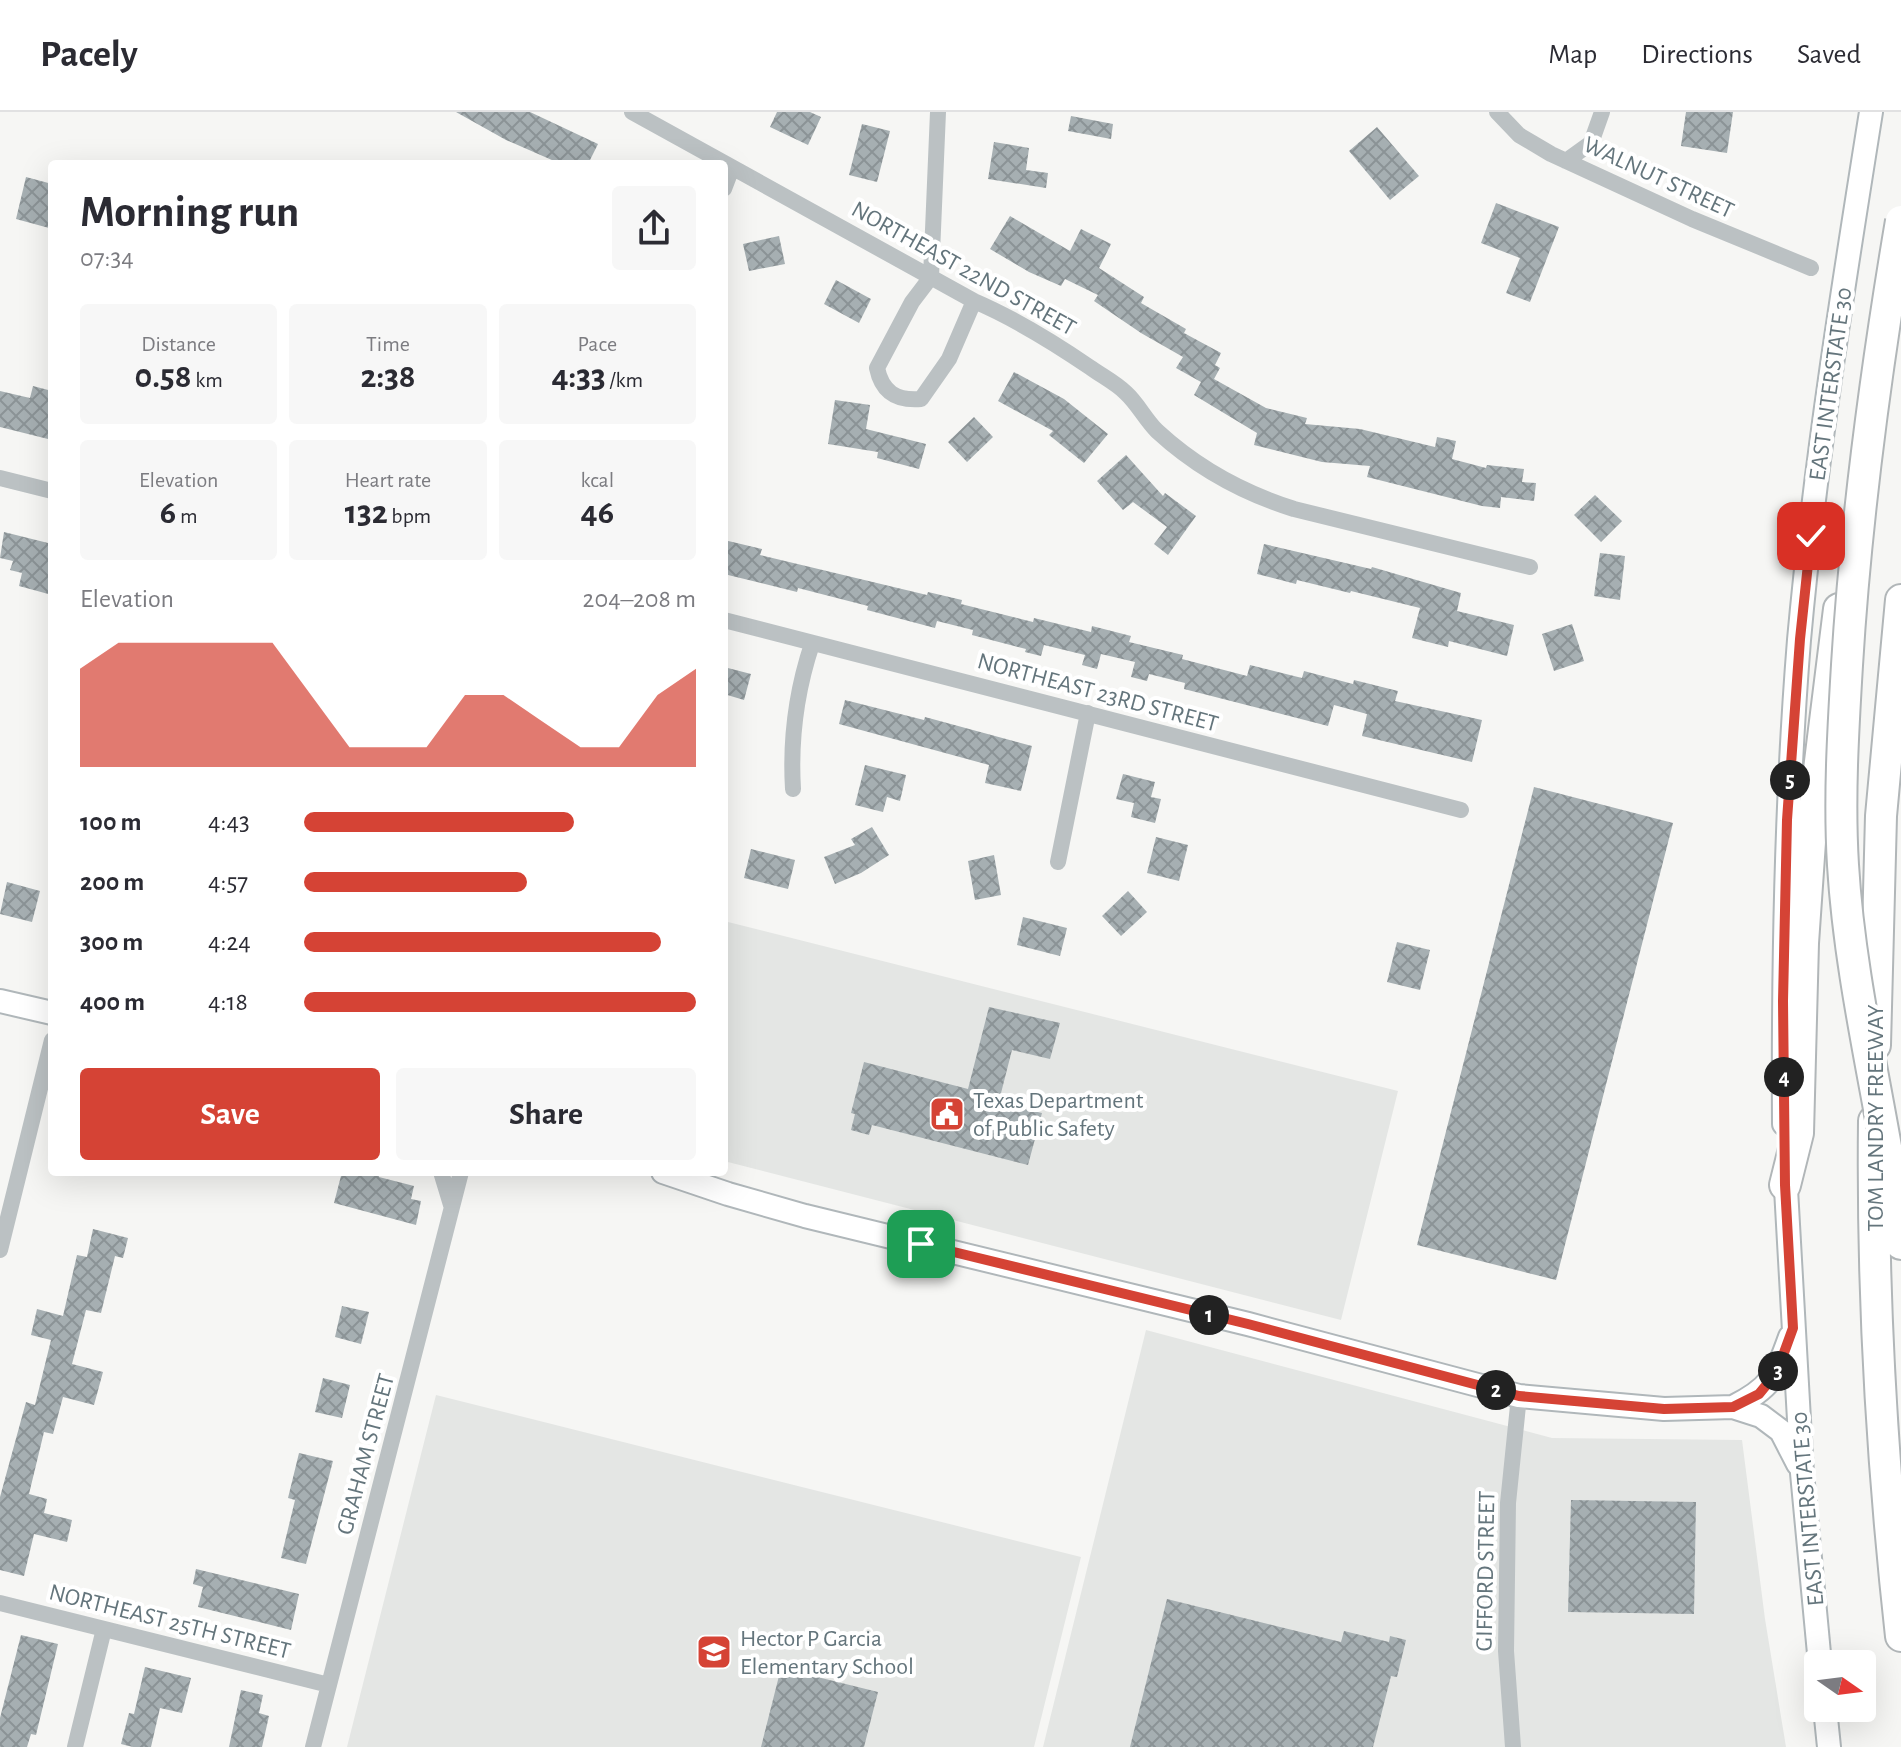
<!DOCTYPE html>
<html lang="en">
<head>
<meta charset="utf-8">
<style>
	:root { --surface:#fff; --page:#f7f7f7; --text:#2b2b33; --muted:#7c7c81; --line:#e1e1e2; --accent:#d54335 }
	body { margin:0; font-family:"Alegreya Sans",sans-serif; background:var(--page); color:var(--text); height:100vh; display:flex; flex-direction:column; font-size:30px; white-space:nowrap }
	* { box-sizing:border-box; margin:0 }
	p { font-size:26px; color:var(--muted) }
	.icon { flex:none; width:44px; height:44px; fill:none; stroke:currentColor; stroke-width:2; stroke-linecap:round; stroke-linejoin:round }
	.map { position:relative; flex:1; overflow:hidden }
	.sheet { position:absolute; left:48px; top:48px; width:680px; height:1016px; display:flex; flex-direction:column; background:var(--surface); border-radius:8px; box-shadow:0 8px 32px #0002 }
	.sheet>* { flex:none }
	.needle { width:52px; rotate:104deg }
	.tools { position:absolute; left:1804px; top:1538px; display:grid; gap:16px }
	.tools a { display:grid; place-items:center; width:72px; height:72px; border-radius:8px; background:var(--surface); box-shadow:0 8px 32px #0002; font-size:40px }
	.pin { position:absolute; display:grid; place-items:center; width:68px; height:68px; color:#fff; margin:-34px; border-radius:16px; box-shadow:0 4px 12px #0006 }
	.km { position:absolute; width:40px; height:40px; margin:-20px; border-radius:50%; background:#222; color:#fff; font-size:22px; line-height:40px; text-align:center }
	.round { display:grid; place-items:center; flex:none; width:84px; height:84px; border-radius:8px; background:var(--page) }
	.summary { display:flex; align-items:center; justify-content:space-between; height:136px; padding:0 32px }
	h1 { font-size:44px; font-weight:700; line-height:60px }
	.stats { display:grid; grid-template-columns:repeat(3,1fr); gap:12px; height:136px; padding:8px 32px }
	.stats div { display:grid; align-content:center; border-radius:8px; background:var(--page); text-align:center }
	.stats b { font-size:34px; font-weight:700 }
	.stats small { font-size:22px; font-weight:400 }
	.stats p { font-size:22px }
	.chart { height:224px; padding:16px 32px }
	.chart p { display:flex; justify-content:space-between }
	.chart svg { width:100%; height:144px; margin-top:8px; fill:var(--accent); opacity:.7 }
	.primary-button { display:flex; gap:16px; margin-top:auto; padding:16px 32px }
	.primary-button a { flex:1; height:92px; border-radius:8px; background:var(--accent); color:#fff; font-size:32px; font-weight:700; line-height:92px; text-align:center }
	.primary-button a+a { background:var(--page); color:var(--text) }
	ul { padding:0 32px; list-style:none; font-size:26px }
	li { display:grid; grid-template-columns:128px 96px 1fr; align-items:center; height:60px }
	li i { height:20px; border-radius:10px; background:var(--accent) }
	header { display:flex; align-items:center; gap:48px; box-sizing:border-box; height:112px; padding:0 40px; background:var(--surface); border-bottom:2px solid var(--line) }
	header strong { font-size:38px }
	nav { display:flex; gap:44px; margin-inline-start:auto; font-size:28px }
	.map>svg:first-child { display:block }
	.built { fill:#e4e6e4 }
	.building { fill:url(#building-cross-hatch) }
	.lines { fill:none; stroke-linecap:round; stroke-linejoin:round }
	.secondary-casing { stroke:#b0b7ba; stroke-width:26 }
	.highway-casing { stroke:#b1b6b8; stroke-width:34 }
	.street { stroke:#bbc1c3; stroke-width:16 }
	.secondary { stroke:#fff; stroke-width:22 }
	.highway { stroke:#fff; stroke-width:30 }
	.highway-bridge-casing { stroke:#b1b6b8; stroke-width:34; stroke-linecap:butt }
	.highway-bridge { stroke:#fff; stroke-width:30 }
	.route-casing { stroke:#fff; stroke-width:16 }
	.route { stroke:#d54335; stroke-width:10 }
	.labels { text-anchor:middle; stroke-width:8; stroke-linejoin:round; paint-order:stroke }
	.street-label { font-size:24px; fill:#64757c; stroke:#fff }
	.poi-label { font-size:24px; fill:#64757c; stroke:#fff; text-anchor:start }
</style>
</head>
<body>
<header>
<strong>Pacely</strong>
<nav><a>Map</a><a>Directions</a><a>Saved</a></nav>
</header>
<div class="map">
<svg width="1901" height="1635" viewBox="0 0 1901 1635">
	<defs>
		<pattern id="building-cross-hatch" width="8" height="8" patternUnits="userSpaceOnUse" patternTransform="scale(2)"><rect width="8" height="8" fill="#a6afb2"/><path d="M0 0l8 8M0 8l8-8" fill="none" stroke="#8b9396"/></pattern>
	</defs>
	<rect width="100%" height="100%" fill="#f6f6f4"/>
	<path class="built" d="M724 809 1398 979 1341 1208 724 1049Z
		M1146 1218 1552 1326 1742 1328 1765 1507 1786 1635H1043Z
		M436 1283 1081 1445 1034 1635H347Z"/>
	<path class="building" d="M456 0H530L598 32 588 52H561L506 28Z
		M777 0H810L821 5 808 33 770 15Z
		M1686 0H1733L1727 41 1681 34Z
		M1071 4 1113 12 1111 27 1068 19Z
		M862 12 890 19 877 70 849 63Z
		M1377 15 1419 64 1390 88 1349 39Z
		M994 30 1029 36 1026 58 1048 61 1046 76 988 67Z
		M26 65 52 72 49 116 16 107Z
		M1496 91 1559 115 1530 190 1506 181 1520 146 1481 131Z
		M1010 104 1070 139 1081 117 1111 132 1099 156 1144 185 1141 191 1186 217 1184 221 1221 241 1215 253 1220 256 1214 267 1266 296 1307 306 1305 312 1360 317 1435 335 1437 325 1456 329 1452 347 1486 356 1487 353 1524 357 1522 370 1536 371 1534 389 1501 385 1500 396 1482 394 1367 365 1370 354 1322 350 1254 333 1257 321 1194 283 1201 270 1176 256 1183 245 1141 221 1094 189 1098 183 1065 167 1061 174 1029 160 990 137Z
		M779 124 785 152 749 159 743 132Z
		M836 168 871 187 859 211 824 192Z
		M1014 260 1064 287 1108 322 1084 351 1049 323 1053 319 998 289Z
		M33 274 52 279V312L48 327 0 315V279L30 286Z
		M835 288 870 293 866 317 926 332 919 357 877 346 878 340 828 332Z
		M974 305 993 325 967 350 948 330Z
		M1126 343 1163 384 1165 381 1196 404 1168 443 1154 432 1167 415 1133 390 1123 398 1097 369Z
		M1595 383 1622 409 1601 430 1574 403Z
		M4 420 52 432V483L19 474 22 461 10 458 13 449 0 446Z
		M724 428 762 437 760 443 927 483 928 480 962 488 961 492 1033 510 1034 506 1091 520 1092 514 1131 524 1129 530 1183 543 1182 547 1247 564 1250 553 1302 566 1304 559 1353 572 1354 568 1398 579 1395 589 1482 608 1472 650 1362 624 1367 602 1334 593 1328 614 1184 577 1185 571 1149 562 1147 569 1131 565 1135 550 1101 542 1097 557 1082 553 1085 543 1044 533 1041 544 1025 540 1026 537 972 523 973 518 937 509 935 516 867 498 868 494 798 476 797 480 724 462Z
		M1264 432 1371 457 1372 455 1461 481 1457 499 1514 513 1507 544 1449 529 1448 535 1412 526 1420 496 1351 479 1350 481 1297 468 1296 472 1257 462Z
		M1600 441 1625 444 1620 488 1594 484Z
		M1572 512 1584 549 1554 559 1542 522Z
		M724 555 751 562 744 588 724 582Z
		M845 588 924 608 925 605 1032 634 1021 679 985 671 989 653 839 612Z
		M865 653 906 663 900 689 887 685 883 700 855 693Z
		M1123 662 1155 670 1151 685 1161 687 1155 711 1131 705 1134 691 1116 687Z
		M1534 675 1673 711 1556 1168 1417 1133Z
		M872 715 889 743 861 761 835 772 824 745 855 733 851 727Z
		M1156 725 1188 733 1179 769 1147 761Z
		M751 737 795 748 788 777 744 766Z
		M994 743 1001 783 975 788 968 749Z
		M7 770 40 779 32 810 0 802Z
		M1128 779 1147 800 1121 824 1102 804Z
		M1023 805 1067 816 1060 844 1017 833Z
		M1397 830 1430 838 1420 878 1387 870Z
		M989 895 1060 911 1050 947 1012 938 1000 985 1014 988 1012 994 1042 1001 1028 1053 872 1013 869 1023 851 1018 855 1002 851 1001 864 950 968 977Z
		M342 1060H380L379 1065 414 1074 411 1087 421 1089 416 1113 334 1091Z
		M93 1117 128 1126 123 1146 115 1144 101 1201 86 1198 72 1252 103 1260 94 1293 63 1285 53 1322 44 1320 29 1382 47 1387 44 1401 72 1408 67 1430 34 1422 24 1464 0 1458V1385L26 1290 35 1293 51 1228 31 1223 37 1197 63 1204 77 1143 87 1145Z
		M342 1194 369 1200 361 1232 335 1225Z
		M323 1266 350 1273 342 1306 315 1300Z
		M299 1341 333 1349 306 1452 281 1446 295 1388 288 1386Z
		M1571 1388 1696 1390 1694 1502 1568 1500Z
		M196 1457 299 1482 291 1518 198 1495 203 1475 193 1472Z
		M1167 1487 1341 1530 1344 1519 1389 1530 1390 1524 1406 1528 1397 1565 1391 1564 1373 1635H1130Z
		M21 1523 58 1532 36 1623 31 1622 27 1635H0V1606Z
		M145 1555 191 1566 182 1601 160 1596 151 1635H133L121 1632 129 1601 134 1602Z
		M781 1556 878 1580 864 1635H761Z
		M241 1578 263 1583 259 1601 269 1604 262 1635H229Z"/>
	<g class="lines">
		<defs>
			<path id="secondary" d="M0 889 52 901
				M1784 1012C1783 850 1786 689 1799 528 1815 351 1843 175 1871 0
				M1785 1059 1802 1361 1820 1552
				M663 1060 728 1082 805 1104 1248 1212 1519 1284 1664 1297 1733 1295 1761 1304 1781 1319 1798 1352
				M1733 1295C1771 1276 1776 1264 1790 1225
				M1825 1596 1829 1635"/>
			<path id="highway" d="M1875 933 1881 704 1901 488
				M1874 1009C1872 1180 1882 1353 1901 1524
				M1889 1054 1901 1132
				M1785 1073 1798 1021 1803 831 1810 730 1839 497"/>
		</defs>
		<use href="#secondary" class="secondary-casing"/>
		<use href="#highway" class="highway-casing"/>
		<path class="street" d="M632 0 974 189C1016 207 1053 230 1091 256 1102 264 1116 271 1126 281 1138 292 1145 307 1157 319 1196 355 1243 381 1294 397L1530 455
			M938 0 931 165 912 190 877 256C882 280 896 289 921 287L949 247 974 189
			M1497 0 1519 23 1551 42 1692 107 1811 156
			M1566 49 1591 31 1602 0
			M724 77 732 56
			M0 366 52 379
			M724 508 1461 698
			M793 677C790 627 796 580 812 532
			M1058 750 1088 601
			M441 1060 451 1093
			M0 1138 52 928
			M0 1491 329 1573
			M75 1635 104 1517
			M313 1635 461 1060
			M1513 1635 1506 1539 1508 1391 1519 1284"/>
		<use href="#secondary" class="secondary"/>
		<use href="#highway" class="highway"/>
		<defs>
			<path id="highway-bridge" d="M1889 1052C1872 953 1849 853 1843 753 1839 687 1843 620 1847 553 1856 404 1876 257 1901 109"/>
		</defs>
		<use href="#highway-bridge" class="highway-bridge-casing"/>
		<use href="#highway-bridge" class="highway-bridge"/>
	</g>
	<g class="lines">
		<defs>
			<path id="route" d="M921 1132 1248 1212 1519 1284 1664 1297 1733 1295 1759 1282 1777 1260 1793 1216 1785 1073 1783 889 1787 708 1800 527 1811 424"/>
		</defs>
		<use href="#route" class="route-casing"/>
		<use href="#route" class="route"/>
	</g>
	<defs>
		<symbol id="civic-square" viewBox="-11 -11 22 22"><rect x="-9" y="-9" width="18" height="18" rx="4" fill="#d54335" stroke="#fff"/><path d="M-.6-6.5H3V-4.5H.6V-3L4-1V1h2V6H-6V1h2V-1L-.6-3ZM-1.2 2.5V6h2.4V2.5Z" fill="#fff"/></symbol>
		<symbol id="school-square" viewBox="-11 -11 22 22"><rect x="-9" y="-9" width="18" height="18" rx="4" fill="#d54335" stroke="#fff"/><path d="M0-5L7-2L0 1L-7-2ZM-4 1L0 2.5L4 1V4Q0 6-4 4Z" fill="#fff"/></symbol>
	</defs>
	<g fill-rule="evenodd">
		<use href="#civic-square" x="927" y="982" width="40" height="40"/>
		<use href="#school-square" x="694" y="1520" width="40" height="40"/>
	</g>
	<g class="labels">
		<g class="street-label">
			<text transform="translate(1659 65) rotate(25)" y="8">WALNUT STREET</text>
			<text transform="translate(964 156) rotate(29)" y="8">NORTHEAST 22ND STREET</text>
			<text transform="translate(1830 272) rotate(-82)" y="8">EAST INTERSTATE 30</text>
			<text transform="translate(1098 580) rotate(15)" y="8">NORTHEAST 23RD STREET</text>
			<text transform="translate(1875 1006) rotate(-90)" y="8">TOM LANDRY FREEWAY</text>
			<text transform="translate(365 1342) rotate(-75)" y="8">GRAHAM STREET</text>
			<text transform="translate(1807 1397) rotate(-95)" y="8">EAST INTERSTATE 30</text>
			<text transform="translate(1485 1459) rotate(-89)" y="8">GIFFORD STREET</text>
			<text transform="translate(170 1509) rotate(14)" y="8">NORTHEAST 25TH STREET</text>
		</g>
		<g class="poi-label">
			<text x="973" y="996">Texas Department<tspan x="973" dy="28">of Public Safety</tspan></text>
			<text x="740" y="1534">Hector P Garcia<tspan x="740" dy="28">Elementary School</tspan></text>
		</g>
	</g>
</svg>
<div class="tools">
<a><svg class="needle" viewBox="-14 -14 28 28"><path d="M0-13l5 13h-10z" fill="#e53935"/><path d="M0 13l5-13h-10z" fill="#7c7c81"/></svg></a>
</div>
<div class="pin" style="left:921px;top:1132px;background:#1e9e55"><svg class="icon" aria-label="arrive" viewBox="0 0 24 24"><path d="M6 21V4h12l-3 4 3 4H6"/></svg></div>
<div class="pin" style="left:1811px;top:424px;background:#d93025"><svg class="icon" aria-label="check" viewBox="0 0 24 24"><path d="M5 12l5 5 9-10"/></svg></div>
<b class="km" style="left:1209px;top:1203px">1</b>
<b class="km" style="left:1496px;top:1278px">2</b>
<b class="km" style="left:1778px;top:1259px">3</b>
<b class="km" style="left:1784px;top:965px">4</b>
<b class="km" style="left:1790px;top:668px">5</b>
<section class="sheet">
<div class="summary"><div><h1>Morning run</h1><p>07:34</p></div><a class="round"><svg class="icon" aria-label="share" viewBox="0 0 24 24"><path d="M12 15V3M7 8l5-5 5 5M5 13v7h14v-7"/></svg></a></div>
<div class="stats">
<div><p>Distance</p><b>0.58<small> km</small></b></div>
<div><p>Time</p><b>2:38</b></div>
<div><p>Pace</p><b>4:33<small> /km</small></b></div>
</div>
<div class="stats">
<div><p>Elevation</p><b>6<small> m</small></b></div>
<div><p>Heart rate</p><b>132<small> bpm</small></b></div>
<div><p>kcal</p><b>46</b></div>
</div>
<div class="chart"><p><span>Elevation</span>204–208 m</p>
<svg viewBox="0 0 160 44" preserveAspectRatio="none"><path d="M0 44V14L10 6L20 6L30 6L40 6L50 6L60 22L70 38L80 38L90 38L100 22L110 22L120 30L130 38L140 38L150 22L160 14V44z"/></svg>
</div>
<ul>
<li><b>100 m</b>4:43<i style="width:69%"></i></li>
<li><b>200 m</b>4:57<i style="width:57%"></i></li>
<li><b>300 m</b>4:24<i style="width:91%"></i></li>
<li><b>400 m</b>4:18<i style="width:100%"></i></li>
</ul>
<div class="primary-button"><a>Save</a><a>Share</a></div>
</section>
</div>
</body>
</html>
